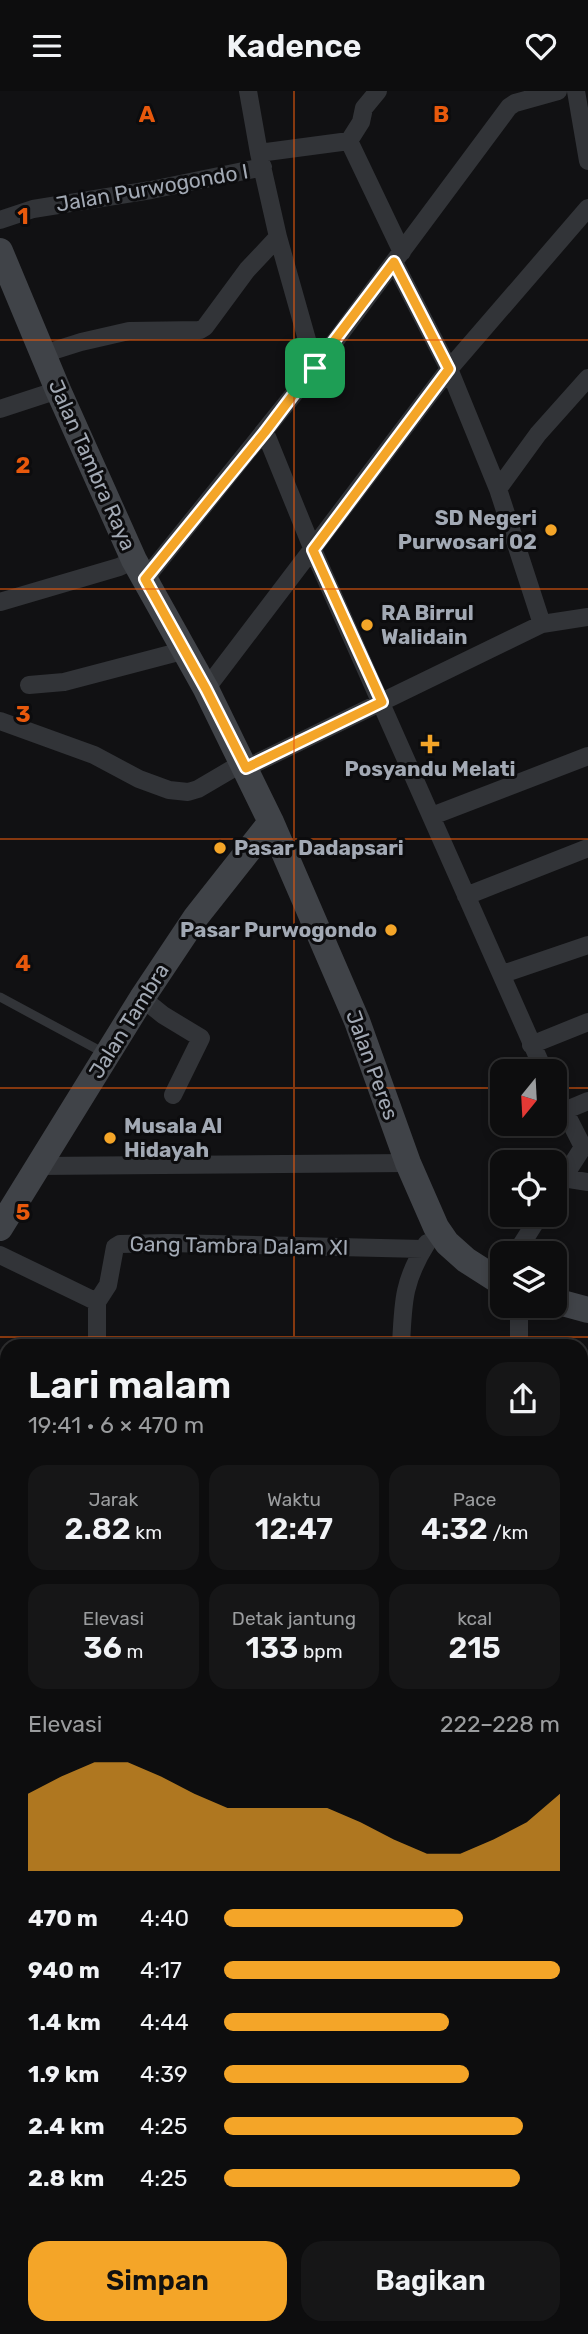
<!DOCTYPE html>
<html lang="id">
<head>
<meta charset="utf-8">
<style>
	:root { --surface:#0d0d0e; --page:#161617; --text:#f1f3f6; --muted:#9a9c9e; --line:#2d2d2e; --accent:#f4a528 }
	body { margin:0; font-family:Rubik,sans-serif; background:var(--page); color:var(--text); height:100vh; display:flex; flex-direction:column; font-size:26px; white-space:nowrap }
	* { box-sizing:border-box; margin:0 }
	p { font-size:23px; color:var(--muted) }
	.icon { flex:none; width:38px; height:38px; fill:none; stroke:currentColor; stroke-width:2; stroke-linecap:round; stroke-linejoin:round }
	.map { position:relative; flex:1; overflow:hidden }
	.sheet { position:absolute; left:0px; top:1248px; width:588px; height:996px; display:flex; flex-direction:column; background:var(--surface); border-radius:21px 21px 0 0; box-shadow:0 4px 10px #0003,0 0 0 2px var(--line) }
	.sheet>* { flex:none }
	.needle { width:46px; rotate:198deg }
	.fabs { position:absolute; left:490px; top:968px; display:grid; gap:14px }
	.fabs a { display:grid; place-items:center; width:77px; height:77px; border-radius:14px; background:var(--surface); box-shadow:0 4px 10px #0003,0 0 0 2px var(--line); font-size:35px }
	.pin { position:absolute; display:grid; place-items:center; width:60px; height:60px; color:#fff; margin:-30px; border-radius:14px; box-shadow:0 4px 10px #0006 }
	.round { display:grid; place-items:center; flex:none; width:74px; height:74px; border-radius:21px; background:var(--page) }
	.headline { display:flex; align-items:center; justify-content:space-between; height:119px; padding:0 28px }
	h1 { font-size:38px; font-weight:600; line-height:52px }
	.stats { display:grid; grid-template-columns:repeat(3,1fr); gap:10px; height:119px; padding:7px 28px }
	.stats div { display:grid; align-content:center; border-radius:18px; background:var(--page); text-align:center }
	.stats b { font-size:30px; font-weight:600 }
	.stats small { font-size:19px; font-weight:400 }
	.stats p { font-size:19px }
	.chart { height:196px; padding:14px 28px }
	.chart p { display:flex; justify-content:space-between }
	.chart svg { width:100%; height:126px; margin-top:7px; fill:var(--accent); opacity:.7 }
	.primary-button { display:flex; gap:14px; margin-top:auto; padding:14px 28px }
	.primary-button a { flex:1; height:80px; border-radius:21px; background:var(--accent); color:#111; font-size:28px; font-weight:600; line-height:80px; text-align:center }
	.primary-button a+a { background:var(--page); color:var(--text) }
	ul { padding:0 28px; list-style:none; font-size:23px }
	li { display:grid; grid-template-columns:112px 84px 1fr; align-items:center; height:52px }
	li i { height:18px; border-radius:9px; background:var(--accent) }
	header { display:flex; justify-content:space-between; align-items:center; height:91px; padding:0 28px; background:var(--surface); font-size:32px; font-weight:600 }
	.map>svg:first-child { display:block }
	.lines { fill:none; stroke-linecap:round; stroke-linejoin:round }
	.lane { stroke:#323438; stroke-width:9 }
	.street { stroke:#323438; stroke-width:18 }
	.secondary { stroke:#404348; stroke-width:26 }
	.route-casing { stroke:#fff; stroke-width:14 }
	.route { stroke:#f4a528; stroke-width:9 }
	.grid { fill:none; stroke:#e8590c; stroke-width:2; stroke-opacity:0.55 }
	.poi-dot { fill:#f4a528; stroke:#0c0c0e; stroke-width:2.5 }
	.labels { text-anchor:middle; stroke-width:6; stroke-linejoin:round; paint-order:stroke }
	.street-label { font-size:21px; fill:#a2a9b4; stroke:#0c0c0e }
	.poi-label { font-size:21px; font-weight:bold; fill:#a2a9b4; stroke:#0c0c0e; text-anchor:start }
	.grid-label { font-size:23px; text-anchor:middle; font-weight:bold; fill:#e8590c; stroke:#0c0c0e; stroke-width:6; stroke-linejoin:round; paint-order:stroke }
</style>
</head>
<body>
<header><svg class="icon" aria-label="menu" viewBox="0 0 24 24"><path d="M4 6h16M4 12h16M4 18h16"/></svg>Kadence<svg class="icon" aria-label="heart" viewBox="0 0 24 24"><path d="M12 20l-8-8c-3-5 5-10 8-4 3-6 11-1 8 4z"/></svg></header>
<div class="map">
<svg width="588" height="2243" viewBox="0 0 588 2243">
	<rect width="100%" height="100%" fill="#111113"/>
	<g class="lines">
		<path class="lane" d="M0 906 106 963"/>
		<path class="street" d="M248 0 259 62 278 146 315 277
			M576 0 588 70
			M349 50 402 161
			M259 62 349 50 361 31 364 17 378 0
			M0 129 33 118 151 99 263 76
			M394 171 449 278 498 398 542 533
			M43 263 81 251 129 240 200 239 205 236 247 179 278 146
			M0 318 58 299
			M265 341 313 459 544 980
			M498 398 538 343 588 287
			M145 488 315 277 509 16 515 12 558 0
			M0 511 119 476 134 469
			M29 594 64 591 186 559
			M206 598 449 278 588 117
			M0 630 94 664 139 688 169 699 188 701 198 698 244 671
			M246 677 542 533 588 526
			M432 725 588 665
			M466 805 588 757
			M503 883 588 854
			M142 907 163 924 201 947 173 1004
			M531 954 588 931
			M555 1001 583 1056
			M564 1020 588 1010
			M39 1075 408 1072
			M563 1087 588 1091
			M555 1100 583 1056
			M516 1162 540 1124
			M0 1164 97 1211V1255
			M97 1211 108 1194 115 1156 120 1153 168 1152 423 1158
			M401 1255C403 1211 403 1190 427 1152
			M519 1255V1214
			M0 1369H7
			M581 1414 588 1415
			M0 1468H7
			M0 1541 7 1540
			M581 1558 588 1560
			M0 1614 7 1615
			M581 1667 588 1669
			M0 1689H7
			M0 1786H7
			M581 1864 588 1865
			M0 2203 7 2198
			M124 2243 134 2236
			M215 2243 217 2236
			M395 2243 396 2236
			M580 2243 588 2207"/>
		<path class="secondary" d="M0 160 58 299 134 469 206 598 271 731 357 930 408 1072 436 1136 447 1152 466 1169 502 1192
			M0 1137 142 907 196 826 271 731
			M555 1210 588 1219"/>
	</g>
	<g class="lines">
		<defs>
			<path id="route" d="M394 171 449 278 313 459 382 611 246 677 206 598 145 488 265 341Z"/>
		</defs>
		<use href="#route" class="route-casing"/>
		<use href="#route" class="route"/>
	</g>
	<path class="grid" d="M294 0V1255M0 249H588M0 498H588M0 748H588M0 997H502M555 997H588M0 1246H588M0 1495H7M581 1495H588M0 1745H7M581 1745H588M0 1994H7M581 1994H588M294 2236V2243"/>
	<g class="poi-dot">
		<circle cx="551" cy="439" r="7"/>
		<circle cx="367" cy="534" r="7"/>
		<path d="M426.5 642.5h7v7h7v7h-7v7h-7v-7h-7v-7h7z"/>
		<circle cx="220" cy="757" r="7"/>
		<circle cx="391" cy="839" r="7"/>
		<circle cx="110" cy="1047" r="7"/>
	</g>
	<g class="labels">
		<g class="street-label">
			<text transform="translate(152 97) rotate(-10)" y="7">Jalan Purwogondo I</text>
			<text transform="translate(92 374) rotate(66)" y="7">Jalan Tambra Raya</text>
			<text transform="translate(129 930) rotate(-58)" y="7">Jalan Tambra</text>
			<text transform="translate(372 974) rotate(70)" y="7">Jalan Peres</text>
			<text transform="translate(239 1155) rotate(1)" y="7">Gang Tambra Dalam XI</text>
		</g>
		<g class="poi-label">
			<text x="537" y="434" text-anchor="end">SD Negeri<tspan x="537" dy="24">Purwosari 02</tspan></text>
			<text x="381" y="529">RA Birrul<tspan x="381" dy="24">Walidain</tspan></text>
			<text x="430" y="685" text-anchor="middle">Posyandu Melati</text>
			<text x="234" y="764">Pasar Dadapsari</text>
			<text x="377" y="846" text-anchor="end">Pasar Purwogondo</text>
			<text x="124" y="1042">Musala Al<tspan x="124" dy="24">Hidayah</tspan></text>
		</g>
	</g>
	<g class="grid-label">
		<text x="147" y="31">A</text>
		<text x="441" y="31">B</text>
		<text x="23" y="133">1</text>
		<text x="23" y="382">2</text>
		<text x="23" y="631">3</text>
		<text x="23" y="880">4</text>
		<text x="23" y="1129">5</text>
	</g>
</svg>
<div class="fabs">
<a><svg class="needle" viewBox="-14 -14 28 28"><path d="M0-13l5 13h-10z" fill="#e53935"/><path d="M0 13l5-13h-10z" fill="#9a9c9e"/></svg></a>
<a><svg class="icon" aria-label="locate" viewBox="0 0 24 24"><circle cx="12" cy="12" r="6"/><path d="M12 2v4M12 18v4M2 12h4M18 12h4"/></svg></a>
<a><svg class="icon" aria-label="layers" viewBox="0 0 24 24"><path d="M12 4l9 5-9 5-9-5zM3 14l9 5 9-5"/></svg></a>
</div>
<div class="pin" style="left:315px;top:277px;background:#1e9e55"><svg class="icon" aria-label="arrive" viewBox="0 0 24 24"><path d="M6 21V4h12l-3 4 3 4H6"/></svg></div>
<section class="sheet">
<div class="headline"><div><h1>Lari malam</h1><p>19:41 · 6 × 470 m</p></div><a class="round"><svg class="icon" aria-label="share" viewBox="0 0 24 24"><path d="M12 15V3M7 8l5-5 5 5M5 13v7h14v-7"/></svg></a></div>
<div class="stats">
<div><p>Jarak</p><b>2.82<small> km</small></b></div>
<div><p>Waktu</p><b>12:47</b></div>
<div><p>Pace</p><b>4:32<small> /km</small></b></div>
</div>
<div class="stats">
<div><p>Elevasi</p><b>36<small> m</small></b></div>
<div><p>Detak jantung</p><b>133<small> bpm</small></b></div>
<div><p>kcal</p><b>215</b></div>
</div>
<div class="chart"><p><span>Elevasi</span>222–228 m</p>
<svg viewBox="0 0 160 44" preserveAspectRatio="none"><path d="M0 44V17L10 11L20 6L30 6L40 11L50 17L60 22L70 22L80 22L90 22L100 27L110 33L120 38L130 38L140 33L150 27L160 17V44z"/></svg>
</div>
<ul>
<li><b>470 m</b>4:40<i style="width:71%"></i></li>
<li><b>940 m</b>4:17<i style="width:100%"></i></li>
<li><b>1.4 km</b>4:44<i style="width:67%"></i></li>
<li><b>1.9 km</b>4:39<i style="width:73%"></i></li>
<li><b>2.4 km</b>4:25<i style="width:89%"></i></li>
<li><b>2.8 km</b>4:25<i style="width:88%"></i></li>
</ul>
<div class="primary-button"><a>Simpan</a><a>Bagikan</a></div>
</section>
</div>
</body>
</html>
